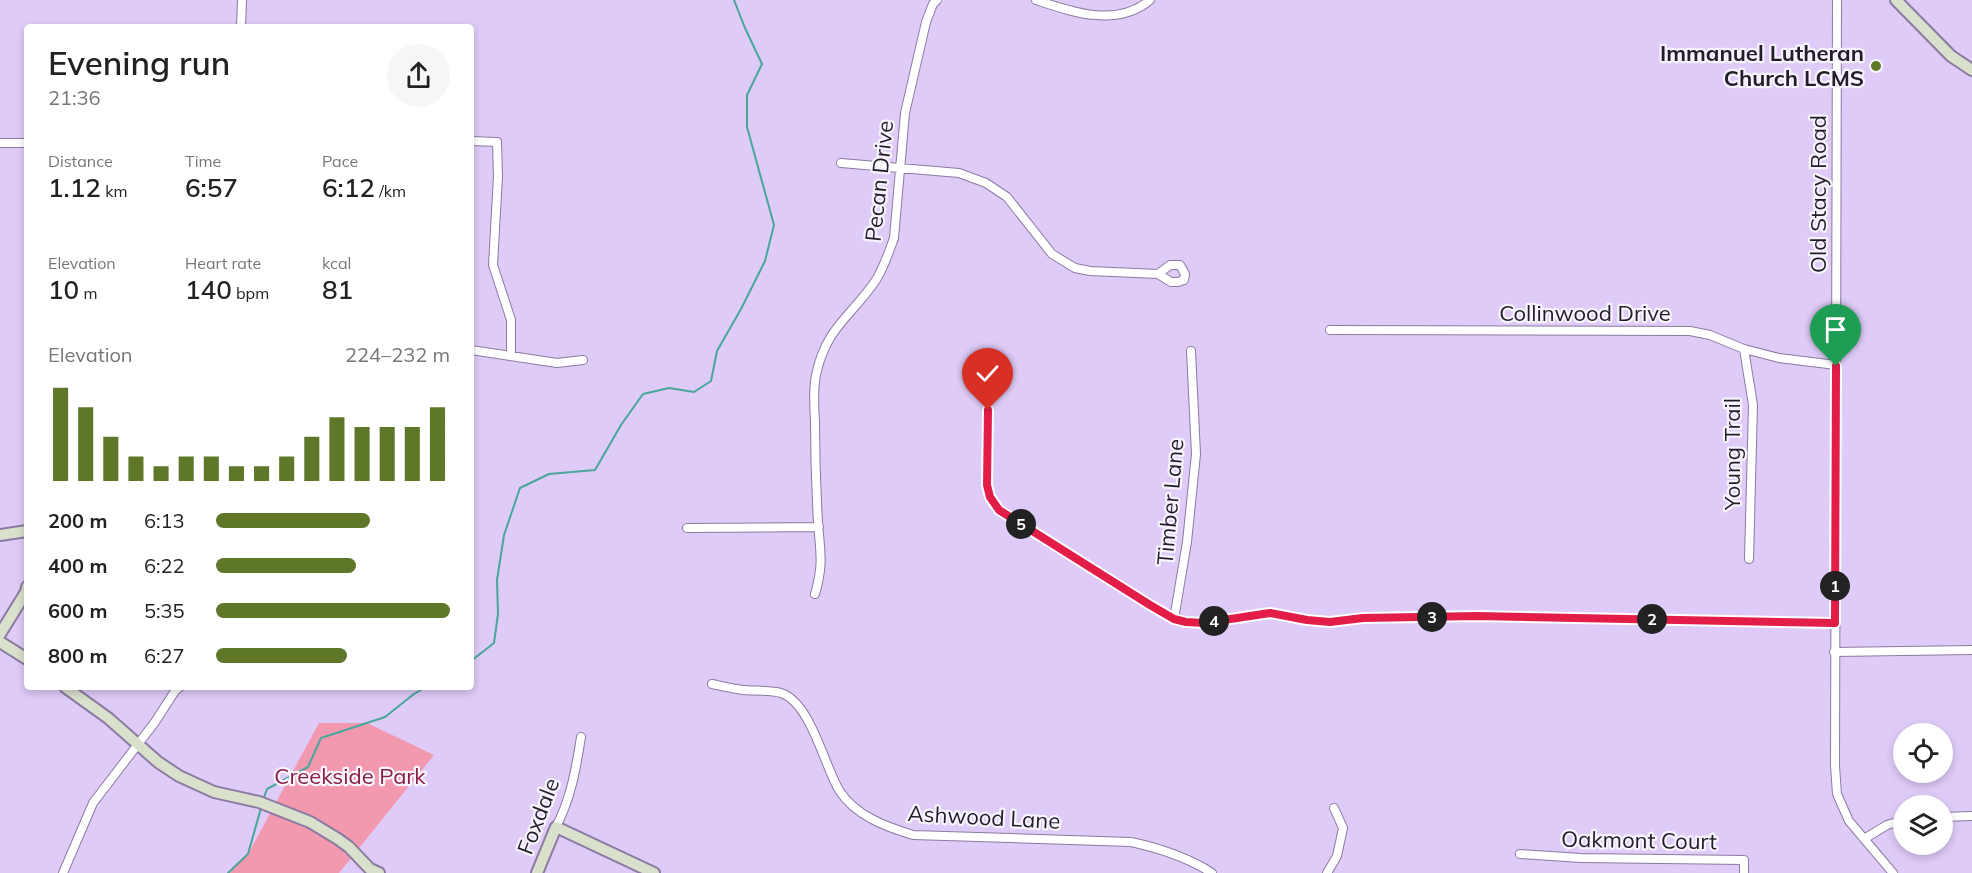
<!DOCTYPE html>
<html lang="en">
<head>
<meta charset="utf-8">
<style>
	:root { --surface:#fff; --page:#f6f6f6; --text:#222; --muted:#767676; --accent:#5f7729 }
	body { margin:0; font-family:Mulish,sans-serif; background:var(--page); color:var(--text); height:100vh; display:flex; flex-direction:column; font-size:22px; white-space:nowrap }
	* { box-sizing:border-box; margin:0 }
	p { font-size:20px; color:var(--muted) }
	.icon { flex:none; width:33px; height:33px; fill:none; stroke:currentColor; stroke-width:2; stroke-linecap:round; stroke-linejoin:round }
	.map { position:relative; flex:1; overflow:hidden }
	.panel { position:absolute; left:24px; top:24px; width:450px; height:666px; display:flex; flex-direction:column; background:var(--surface); border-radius:6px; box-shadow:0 3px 9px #0003 }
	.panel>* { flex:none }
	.fabs { position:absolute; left:1893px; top:723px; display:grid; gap:12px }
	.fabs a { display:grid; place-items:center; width:60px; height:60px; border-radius:50%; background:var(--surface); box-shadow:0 3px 9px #0003; font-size:30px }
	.pin { position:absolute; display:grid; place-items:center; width:51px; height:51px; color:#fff; margin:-62px -26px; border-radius:50% 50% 50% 0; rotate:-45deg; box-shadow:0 0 6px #0007 }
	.pin .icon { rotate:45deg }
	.km { position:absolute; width:30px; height:30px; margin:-15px; border-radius:50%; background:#222; color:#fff; font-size:16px; line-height:30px; text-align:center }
	.round { display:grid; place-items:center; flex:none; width:63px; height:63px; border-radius:32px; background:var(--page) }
	.overview { display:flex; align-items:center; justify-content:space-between; height:102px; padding:0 24px }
	h1 { font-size:33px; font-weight:600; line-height:45px }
	.metrics { display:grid; grid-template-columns:repeat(3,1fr); gap:9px; height:102px; padding:6px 24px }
	.metrics div { display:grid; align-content:center }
	.metrics b { font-size:26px; font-weight:600 }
	.metrics small { font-size:16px; font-weight:400 }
	.metrics p { font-size:16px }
	.chart { height:168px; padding:12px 24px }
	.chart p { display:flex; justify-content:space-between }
	.chart svg { width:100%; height:108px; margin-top:6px; stroke:var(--accent); stroke-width:6 }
	ul { padding:0 24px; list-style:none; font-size:20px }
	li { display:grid; grid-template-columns:96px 72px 1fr; align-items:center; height:45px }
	li i { height:15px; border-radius:8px; background:var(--accent) }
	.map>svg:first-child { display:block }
	.green { fill:#f399af }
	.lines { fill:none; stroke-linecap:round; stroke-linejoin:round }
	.stream { stroke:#4aa69a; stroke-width:2 }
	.street-casing { stroke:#8b7aa2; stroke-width:10 }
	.secondary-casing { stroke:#8b7aa2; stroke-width:14 }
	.street { stroke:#fff; stroke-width:8 }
	.secondary { stroke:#d9e0cb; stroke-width:10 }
	.route-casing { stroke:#fff; stroke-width:12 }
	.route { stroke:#e11d48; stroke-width:8 }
	.poi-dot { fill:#5f7729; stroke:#f7f4fd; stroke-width:2 }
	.labels { text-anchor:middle; stroke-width:4.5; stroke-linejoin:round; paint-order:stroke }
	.poi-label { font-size:22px; font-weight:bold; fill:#231c2c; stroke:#f7f4fd; text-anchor:end }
	.street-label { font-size:22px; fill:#231c2c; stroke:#f7f4fd }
	.park-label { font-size:22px; fill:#891f45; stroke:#f7f4fd }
</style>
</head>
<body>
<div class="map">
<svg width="1972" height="873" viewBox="0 0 1972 873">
	<rect width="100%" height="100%" fill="#decbf7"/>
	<path class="green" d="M319 723H367L434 755 339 873H228L248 854Z"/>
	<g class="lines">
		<path class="stream" d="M471 661 494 643 498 614 497 580 504 535 520 488 549 474 595 470 621 425 643 394 669 388 694 392 711 381 717 351 741 309 765 261 774 225 747 127V95L762 64 745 28 734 0
			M263 800 267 789 308 767 321 738 385 717 414 694 426 687
			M228 873 248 854 261 808"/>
		<defs>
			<path id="street" d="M1036 0C1072 12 1117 28 1150 0
				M1837 0 1835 766 1837 794 1849 821 1893 873
				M241 27 242 0
				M471 141 497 142 498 176 493 265 511 320V356
				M0 143H27
				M841 163 959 173 986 183 1007 197 1052 254 1075 268 1090 271 1158 274 1171 282H1178L1184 280 1185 274 1180 265H1170L1158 274
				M1330 330 1690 331 1710 335 1744 349 1779 358 1836 365
				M1744 349 1753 405 1749 559
				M471 350 557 363 583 360
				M988 410 987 485 990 497 999 510 1150 605 1174 619 1186 622 1204 623 1270 613 1307 620 1330 622 1363 618 1477 616 1835 623
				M687 528 819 527
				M815 594C824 563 820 552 818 522 816 488 815 455 815 421 814 406 813 390 816 375 826 327 851 317 876 280 884 267 889 252 894 238L905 113 926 22 933 4 937 0
				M1174 619 1187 542 1196 454 1191 351
				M1834 652 1972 650
				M712 684C722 686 733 689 744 690 755 691 770 690 781 693 811 703 824 765 839 790 855 816 887 827 913 835L1131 842C1159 848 1187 857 1212 873
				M1942 817 1972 816
				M556 827C571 798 576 769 581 737
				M1864 839 1887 825 1904 820
				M1520 854 1581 858 1744 860V873
				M63 873 93 803 155 722 175 691 180 687
				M1327 873 1337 856 1343 828 1334 808"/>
			<path id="secondary" d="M1896 0 1951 56 1972 70
				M0 535 27 531
				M0 634 26 592 27 587
				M0 642 27 659
				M65 687 108 718 158 762 179 776 214 792 259 802 310 822 338 839 349 847 370 869 379 873
				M537 873 556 827 654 873"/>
		</defs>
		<use href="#street" class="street-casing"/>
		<use href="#secondary" class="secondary-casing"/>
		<use href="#street" class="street"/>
		<use href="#secondary" class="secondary"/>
	</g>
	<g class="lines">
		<defs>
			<path id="route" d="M988 410 987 485 990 497 999 510 1150 605 1174 619 1186 622 1204 623 1270 613 1307 620 1330 622 1363 618 1477 616 1835 623 1836 366"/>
		</defs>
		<use href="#route" class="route-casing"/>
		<use href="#route" class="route"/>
	</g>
	<circle class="poi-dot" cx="1876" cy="66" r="6"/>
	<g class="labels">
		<g class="poi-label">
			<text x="1864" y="61">Immanuel Lutheran<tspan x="1864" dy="25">Church LCMS</tspan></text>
		</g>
		<g class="street-label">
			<text transform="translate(879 181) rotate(-84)" y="8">Pecan Drive</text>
			<text transform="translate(1818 194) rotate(-90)" y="8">Old Stacy Road</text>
			<text x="1585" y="321">Collinwood Drive</text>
			<text transform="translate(1732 454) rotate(-90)" y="8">Young Trail</text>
			<text transform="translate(1170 502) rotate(-85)" y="8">Timber Lane</text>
			<text transform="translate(538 816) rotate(-69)" y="8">Foxdale</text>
			<text transform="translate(984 817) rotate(3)" y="8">Ashwood Lane</text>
			<text transform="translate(1639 840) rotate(1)" y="8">Oakmont Court</text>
		</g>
		<g class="park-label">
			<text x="350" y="784">Creekside Park</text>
		</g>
	</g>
</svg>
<div class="fabs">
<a><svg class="icon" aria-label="locate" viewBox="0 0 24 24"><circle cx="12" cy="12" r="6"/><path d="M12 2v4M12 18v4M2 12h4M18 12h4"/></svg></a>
<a><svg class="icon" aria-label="layers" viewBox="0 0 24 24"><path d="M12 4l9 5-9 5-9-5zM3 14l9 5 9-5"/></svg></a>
</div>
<div class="pin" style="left:1836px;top:366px;background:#1e9e55"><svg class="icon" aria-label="arrive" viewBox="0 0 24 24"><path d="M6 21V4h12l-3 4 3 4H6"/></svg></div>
<div class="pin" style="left:988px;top:410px;background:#d93025"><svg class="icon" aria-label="check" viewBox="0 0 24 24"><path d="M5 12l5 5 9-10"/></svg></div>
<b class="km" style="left:1835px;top:586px">1</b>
<b class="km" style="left:1652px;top:619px">2</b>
<b class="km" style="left:1432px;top:617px">3</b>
<b class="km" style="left:1214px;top:621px">4</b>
<b class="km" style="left:1021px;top:524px">5</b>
<section class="panel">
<div class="overview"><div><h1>Evening run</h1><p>21:36</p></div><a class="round"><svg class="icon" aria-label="share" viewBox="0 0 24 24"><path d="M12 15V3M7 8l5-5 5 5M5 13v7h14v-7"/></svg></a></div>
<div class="metrics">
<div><p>Distance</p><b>1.12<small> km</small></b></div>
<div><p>Time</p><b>6:57</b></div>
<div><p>Pace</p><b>6:12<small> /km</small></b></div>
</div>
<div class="metrics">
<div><p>Elevation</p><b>10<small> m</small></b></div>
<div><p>Heart rate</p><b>140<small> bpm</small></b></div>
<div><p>kcal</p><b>81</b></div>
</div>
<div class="chart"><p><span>Elevation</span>224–232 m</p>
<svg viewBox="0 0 160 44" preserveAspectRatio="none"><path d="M5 44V6M15 44V14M25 44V26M35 44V34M45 44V38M55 44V34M65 44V34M75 44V38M85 44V38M95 44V34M105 44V26M115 44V18M125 44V22M135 44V22M145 44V22M155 44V14"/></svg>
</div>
<ul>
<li><b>200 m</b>6:13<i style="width:66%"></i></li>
<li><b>400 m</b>6:22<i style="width:60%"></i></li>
<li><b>600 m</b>5:35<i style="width:100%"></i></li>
<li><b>800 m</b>6:27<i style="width:56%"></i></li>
</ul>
</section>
</div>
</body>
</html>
